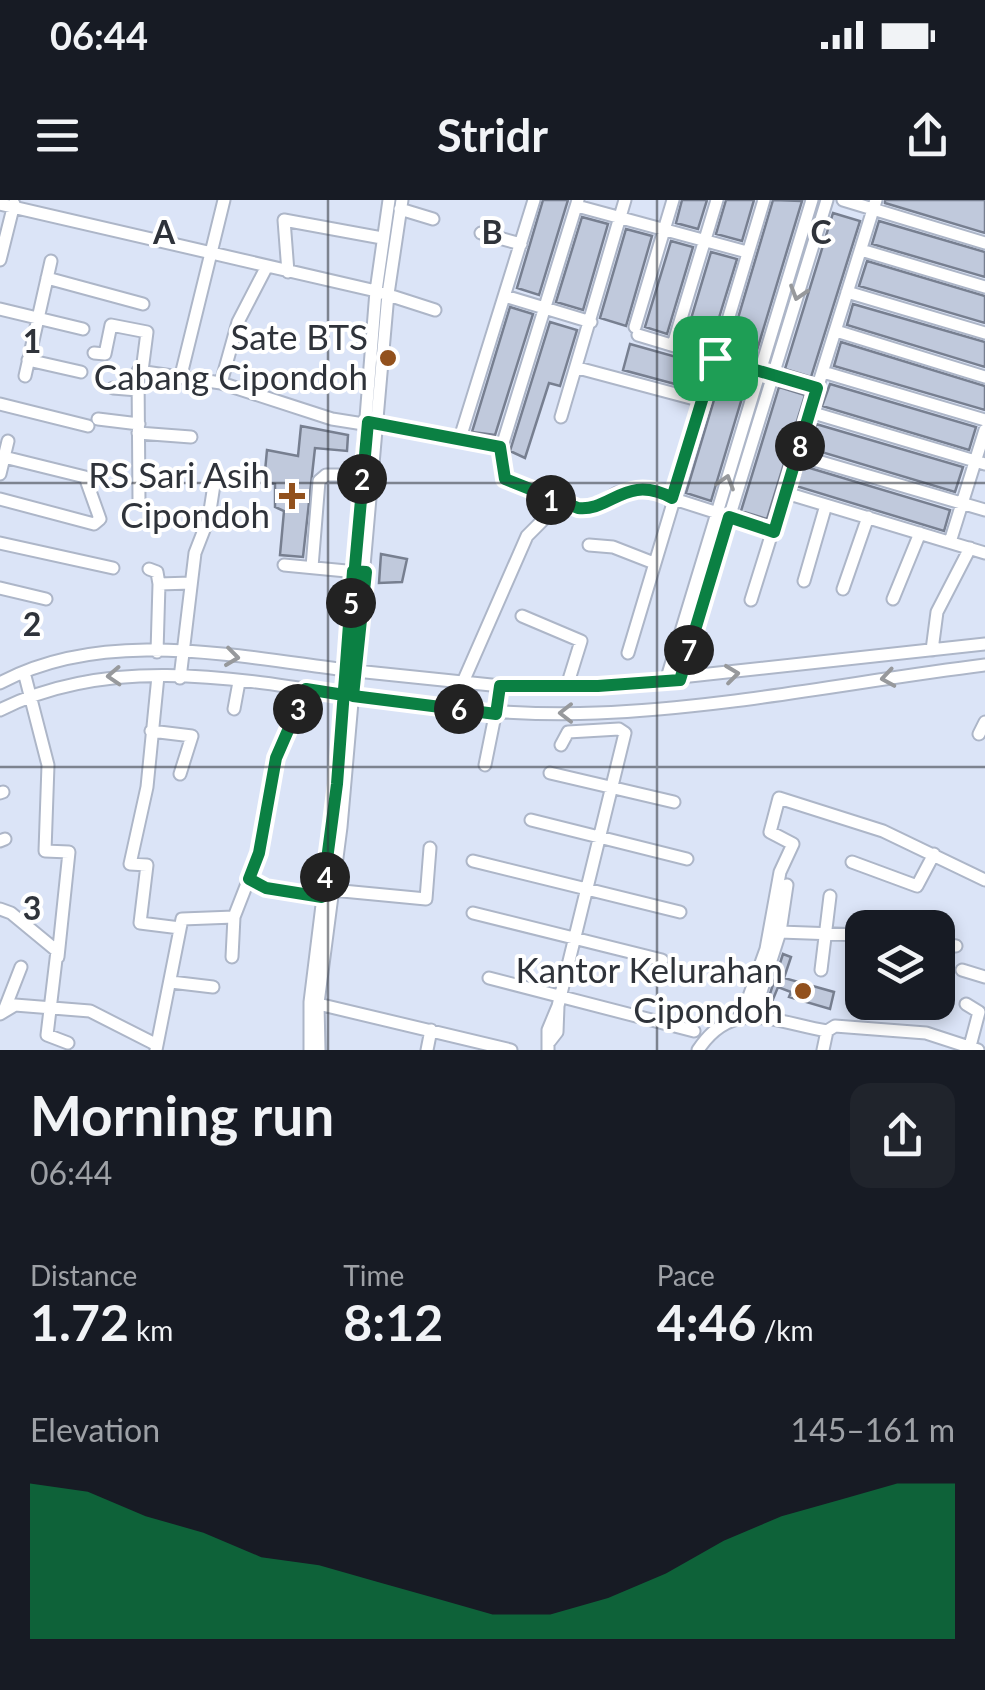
<!DOCTYPE html>
<html lang="en">
<head>
<meta charset="utf-8">
<style>
	:root { --surface:#171b24; --page:#20242c; --text:#f1f3f6; --muted:#9ea1a6; --accent:#0b8043 }
	body { margin:0; font-family:Lato,sans-serif; background:var(--page); color:var(--text); height:100vh; display:flex; flex-direction:column; font-size:38px; white-space:nowrap }
	* { box-sizing:border-box; margin:0 }
	p { font-size:32px; color:var(--muted) }
	.icon { flex:none; width:55px; height:55px; fill:none; stroke:currentColor; stroke-width:2; stroke-linecap:round; stroke-linejoin:round }
	.map { position:relative; height:850px; overflow:hidden }
	.drawer { display:flex; flex-direction:column; background:var(--surface); flex:1 }
	.drawer>* { flex:none }
	.buttons { position:absolute; left:845px; top:710px; display:grid; gap:20px }
	.buttons a { display:grid; place-items:center; width:110px; height:110px; border-radius:20px; background:var(--surface); box-shadow:0 5px 15px #0003; font-size:50px }
	.pin { position:absolute; display:grid; place-items:center; width:85px; height:85px; color:#fff; margin:-42px; border-radius:20px; box-shadow:0 5px 15px #0006 }
	.km { position:absolute; width:50px; height:50px; margin:-25px; border-radius:50%; background:#222; color:#fff; font-size:28px; line-height:50px; text-align:center }
	.round { display:grid; place-items:center; flex:none; width:105px; height:105px; border-radius:20px; background:var(--page) }
	.summary { display:flex; align-items:center; justify-content:space-between; height:170px; padding:0 30px }
	h1 { font-size:55px; font-weight:700; line-height:75px }
	.stats { display:grid; grid-template-columns:repeat(3,1fr); gap:15px; height:170px; padding:10px 30px }
	.stats div { display:grid; align-content:center }
	.stats b { font-size:50px; font-weight:700 }
	.stats small { font-size:28px; font-weight:400 }
	.stats p { font-size:28px }
	.chart { height:280px; padding:20px 30px }
	.chart p { display:flex; justify-content:space-between }
	.chart svg { width:100%; height:180px; margin-top:10px; fill:var(--accent); opacity:.7 }
	.status { display:flex; justify-content:space-between; align-items:center; height:70px; padding:0 50px; background:var(--surface); direction:ltr }
	.status svg { height:28px; fill:currentColor }
	header { display:flex; justify-content:space-between; align-items:center; height:130px; padding:0 30px; background:var(--surface); font-size:45px; font-weight:700 }
	.map>svg:first-child { display:block }
	.building { fill:#c0c9dc; stroke:#777f90; stroke-width:2.5 }
	.lines { fill:none; stroke-linecap:round; stroke-linejoin:round }
	.minor-casing { stroke:#adb6c8; stroke-width:15 }
	.minor { stroke:#fff; stroke-width:11 }
	.oneway { stroke:#97999c }
	.route-casing { stroke:#fff; stroke-width:20 }
	.route { stroke:#0b8043; stroke-width:12 }
	.grid { fill:none; stroke:#2f333a; stroke-width:2.5; stroke-opacity:0.55 }
	.poi-dot { fill:#92511d; stroke:#fff; stroke-width:4 }
	.labels { text-anchor:middle; stroke-width:8; stroke-linejoin:round; paint-order:stroke }
	.poi-label { font-size:35px; fill:#2f333a; stroke:#fff; text-anchor:end }
	.grid-label { font-size:32px; text-anchor:middle; font-weight:bold; fill:#2f333a; stroke:#fff; stroke-width:8; stroke-linejoin:round; paint-order:stroke }
</style>
</head>
<body>
<div class="status"><b>06:44</b><svg viewBox="0 0 49 12"><path d="M0 12V9h3v3zM5 12V6h3v6zM10 12V3h3v9zM15 12V0h3v12zM26 1h20v11H26zM47 4h2v5h-2z"/></svg></div>
<header><svg class="icon" aria-label="menu" viewBox="0 0 24 24"><path d="M4 6h16M4 12h16M4 18h16"/></svg>Stridr<svg class="icon" aria-label="share" viewBox="0 0 24 24"><path d="M12 15V3M7 8l5-5 5 5M5 13v7h14v-7"/></svg></header>
<div class="map">
<svg width="985" height="850" viewBox="0 0 985 850">
	<rect width="100%" height="100%" fill="#dbe4f7"/>
	<path class="building" d="M543 0H568L539 95 517 88Z
		M682 0H707L698 29 676 23Z
		M726 0H754L742 41 716 34Z
		M773 0 802 1 754 160 728 152Z
		M885 0H985V33L885 3Z
		M833 13 860 21 811 177 785 169Z
		M582 17 608 24 583 110 556 102Z
		M879 21 985 52V77L872 44Z
		M626 29 652 36 626 126 600 118Z
		M671 41 693 47 667 134 645 127Z
		M711 52 737 59 710 147 685 139Z
		M867 61 985 96V123L859 86Z
		M853 104 985 142V167L847 125Z
		M510 107 533 114 495 235 472 232Z
		M550 122 577 130 560 186 549 183 525 258 510 251Z
		M841 142 985 186V210L834 166Z
		M630 144 705 165 697 190 623 170Z
		M723 170 748 178 711 301 686 293Z
		M830 184 976 227 969 250 822 206Z
		M779 187 805 195 767 319 741 311Z
		M816 224 963 267 955 292 808 248Z
		M301 226 348 235 347 251 315 248 303 357 280 355 284 311 275 307V284L264 282 267 250 298 256Z
		M803 266 950 310 944 331 796 286Z
		M381 354 407 359 402 382 379 383Z
		M783 754 791 757 784 778 834 792 830 809 789 797 791 792 778 787 769 809H765Z"/>
	<g class="lines">
		<defs>
			<path id="minor" d="M843 0 985 43
				M0 4 376 91 435 110
				M577 6 747 52
				M400 9 433 19
				M481 33 521 44
				M861 50 985 87
				M0 60 14 4
				M288 72 284 20 382 38
				M47 78 143 104
				M847 92 985 133
				M505 96 591 122
				M0 109 83 129
				M635 127 673 0
				M836 131 985 177
				M638 135 817 189
				M673 145 717 0
				M94 153 105 154 111 125 147 132 142 171
				M28 160 81 172
				M578 168 702 201
				M823 172 985 220
				M181 175 224 0
				M25 176 51 61
				M221 183 238 122 266 68
				M113 188 138 190
				M0 204 88 226
				M810 212 985 264
				M561 217 625 0
				M98 219 139 224
				M138 233 191 237
				M460 238 534 0
				M500 247 505 279 550 300 590 309 617 293 649 291 774 331
				M797 255 985 310
				M0 274 8 241
				M786 293 985 353
				M0 299 94 324 100 319 85 277 4 257
				M139 302 138 171 221 183 332 219 502 246 578 0
				M950 342 985 230
				M0 343 113 368
				M589 345 613 347 654 363
				M284 365 357 372
				M312 367 319 281 326 275H363
				M149 369 157 372 159 384
				M804 381 826 305
				M0 388 46 399
				M843 389 868 317
				M893 399 920 333
				M751 400 876 0
				M522 416 581 441 567 486
				M932 450 937 412 970 348
				M157 452 159 384 191 383
				M628 453 764 0
				M356 471 501 486H598L985 444
				M24 472 48 565 45 651 69 652 58 757
				M158 476 147 587 130 664 147 665 140 723 180 728
				M180 478 195 353 209 317 216 272
				M679 480 827 0
				M666 481 812 0
				M463 482 527 336 544 319 550 300
				M0 483C103 427 235 456 346 470
				M353 496C435 506 515 517 597 513 727 508 856 481 985 465
				M234 509 239 482
				M0 510C106 456 231 477 344 495
				M151 531 192 536 180 574
				M979 534 985 522
				M485 565 501 486
				M550 573 674 602
				M0 593 3 592
				M531 620 687 659
				M0 641 5 639
				M473 661 680 712
				M852 662 917 686 934 654
				M249 679 266 688 322 697
				M332 690 426 699 430 648
				M0 709 11 713 57 751 47 835 68 843
				M473 713 662 760
				M780 732 862 735
				M938 743 956 746
				M232 757 234 717 259 653 276 558 306 489
				M821 770 830 696
				M962 770 985 777
				M489 778 694 831
				M171 782 213 787
				M314 803 511 850
				M966 804 979 812 970 846
				M5 808 21 767
				M0 814 15 805 90 811 157 845
				M742 816 766 749 780 672 793 644 770 632 779 598 883 631 985 680
				M753 817 780 732 787 685
				M550 841 557 832 558 806
				M156 850 182 719 234 717
				M310 850V802L337 584 376 91 389 0
				M319 850 318 803 341 627 388 94 402 0
				M427 850 431 830
				M548 850V830L558 806 625 533 619 529 568 532 561 545
				M698 850C733 797 774 822 827 831L835 826 926 833 978 850
				M823 850 827 831"/>
		</defs>
		<use href="#minor" class="minor-casing"/>
		<use href="#minor" class="minor"/>
	</g>
	<defs><path id="oneway-chevron" d="M-2-3.5L2.5 0L-2 3.5" fill="none" stroke-width="1.6" stroke-linecap="round" stroke-linejoin="round" transform="scale(2.5)"/></defs>
	<g class="oneway">
		<use href="#oneway-chevron" transform="translate(798 93) rotate(107)"/>
		<use href="#oneway-chevron" transform="translate(726 282) rotate(-73)"/>
		<use href="#oneway-chevron" transform="translate(232 457) rotate(7)"/>
		<use href="#oneway-chevron" transform="translate(732 474) rotate(-7)"/>
		<use href="#oneway-chevron" transform="translate(114 476) rotate(177)"/>
		<use href="#oneway-chevron" transform="translate(888 478) rotate(171)"/>
		<use href="#oneway-chevron" transform="translate(566 513) rotate(180)"/>
	</g>
	<g class="lines">
		<defs>
			<path id="route" d="M715 158 672 298C626 273 610 312 578 308L505 279 500 247 368 222 344 489V495L306 489 276 558 259 653 249 679 266 688 322 697 337 584 353 371 366 372 353 496 496 514 500 486H598L680 480 729 317 774 332 817 188 715 158"/>
		</defs>
		<use href="#route" class="route-casing"/>
		<use href="#route" class="route"/>
	</g>
	<path class="grid" d="M328 0V850M657 0V850M0 283H985M0 567H985"/>
	<g class="poi-dot">
		<circle cx="388" cy="158" r="10"/>
		<path d="M287 281h10v10h10v10h-10v10h-10v-10h-10v-10h10z"/>
		<circle cx="803" cy="791" r="10"/>
	</g>
	<g class="labels">
		<g class="poi-label">
			<text x="368" y="150">Sate BTS<tspan x="368" dy="40">Cabang Cipondoh</tspan></text>
			<text x="270" y="288">RS Sari Asih<tspan x="270" dy="40">Cipondoh</tspan></text>
			<text x="783" y="783">Kantor Kelurahan<tspan x="783" dy="40">Cipondoh</tspan></text>
		</g>
	</g>
	<g class="grid-label">
		<text x="164" y="44">A</text>
		<text x="492" y="44">B</text>
		<text x="821" y="44">C</text>
		<text x="32" y="153">1</text>
		<text x="32" y="436">2</text>
		<text x="32" y="720">3</text>
	</g>
</svg>
<div class="buttons">
<a><svg class="icon" aria-label="layers" viewBox="0 0 24 24"><path d="M12 4l9 5-9 5-9-5zM3 14l9 5 9-5"/></svg></a>
</div>
<div class="pin" style="left:715px;top:158px;background:#1e9e55"><svg class="icon" aria-label="arrive" viewBox="0 0 24 24"><path d="M6 21V4h12l-3 4 3 4H6"/></svg></div>
<b class="km" style="left:551px;top:300px">1</b>
<b class="km" style="left:362px;top:279px">2</b>
<b class="km" style="left:298px;top:509px">3</b>
<b class="km" style="left:325px;top:677px">4</b>
<b class="km" style="left:351px;top:403px">5</b>
<b class="km" style="left:459px;top:509px">6</b>
<b class="km" style="left:689px;top:450px">7</b>
<b class="km" style="left:800px;top:246px">8</b>
</div>
<section class="drawer">
<div class="summary"><div><h1>Morning run</h1><p>06:44</p></div><a class="round"><svg class="icon" aria-label="share" viewBox="0 0 24 24"><path d="M12 15V3M7 8l5-5 5 5M5 13v7h14v-7"/></svg></a></div>
<div class="stats">
<div><p>Distance</p><b>1.72<small> km</small></b></div>
<div><p>Time</p><b>8:12</b></div>
<div><p>Pace</p><b>4:46<small> /km</small></b></div>
</div>
<div class="chart"><p><span>Elevation</span>145–161 m</p>
<svg viewBox="0 0 160 44" preserveAspectRatio="none"><path d="M0 44V6L10 8L20 14L30 18L40 24L50 26L60 30L70 34L80 38L90 38L100 34L110 28L120 20L130 14L140 10L150 6L160 6V44z"/></svg>
</div>
</section>
</body>
</html>
